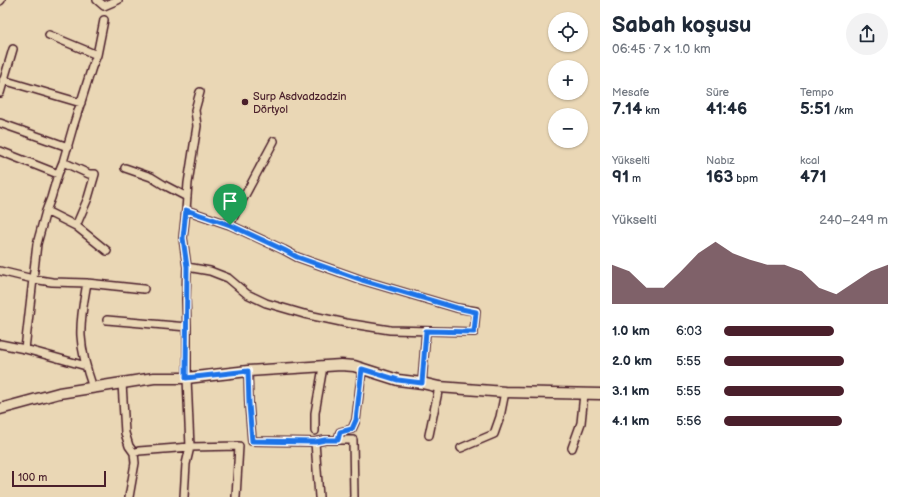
<!DOCTYPE html>
<html lang="tr">
<head>
<meta charset="utf-8">
<style>
	:root { --surface:#fff; --page:#f2f2f3; --text:#1f2937; --muted:#747a83; --accent:#4a1f2b }
	body { margin:0; font-family:"Balsamiq Sans",sans-serif; background:var(--page); color:var(--text); height:100vh; display:flex; flex-direction:column; font-size:15px; white-space:nowrap }
	* { box-sizing:border-box; margin:0 }
	p { font-size:13px; color:var(--muted) }
	.icon { flex:none; width:22px; height:22px; fill:none; stroke:currentColor; stroke-width:2; stroke-linecap:round; stroke-linejoin:round }
	.map { position:relative; flex:1; overflow:hidden }
	.side { display:flex; flex-direction:column; background:var(--surface); width:300px }
	.side>* { flex:none }
	.tools { position:absolute; left:548px; top:12px; display:grid; gap:8px }
	.tools a { display:grid; place-items:center; width:40px; height:40px; border-radius:50%; background:var(--surface); box-shadow:0 1px 3px #0004; font-size:20px }
	.scale { position:absolute; left:12px; bottom:10px; width:94px; box-sizing:border-box; padding-left:4px; border:2px solid #4a1f2b; border-top:0; font-size:11px; line-height:14px; white-space:nowrap; color:#4a1f2b; -webkit-text-stroke:3px #ead7b5; paint-order:stroke }
	.pin { position:absolute; display:grid; place-items:center; width:34px; height:34px; color:#fff; margin:-41px -17px; border-radius:50% 50% 50% 0; rotate:-45deg; box-shadow:0 0 4px #0007 }
	.pin .icon { rotate:45deg }
	.round { display:grid; place-items:center; flex:none; width:42px; height:42px; border-radius:21px; background:var(--page) }
	.overview { display:flex; align-items:center; justify-content:space-between; height:68px; padding:0 12px }
	h1 { font-size:22px; font-weight:700; line-height:30px }
	.metrics { display:grid; grid-template-columns:repeat(3,1fr); gap:6px; height:68px; padding:4px 12px }
	.metrics div { display:grid; align-content:center }
	.metrics b { font-size:17px; font-weight:700 }
	.metrics small { font-size:11px; font-weight:400 }
	.metrics p { font-size:11px }
	.chart { height:112px; padding:8px 12px }
	.chart p { display:flex; justify-content:space-between }
	.chart svg { width:100%; height:72px; margin-top:4px; fill:var(--accent); opacity:.7 }
	ul { padding:0 12px; list-style:none; font-size:13px }
	li { display:grid; grid-template-columns:64px 48px 1fr; align-items:center; height:30px }
	li i { height:10px; border-radius:5px; background:var(--accent) }
	main { display:flex; flex:1; min-height:0 }
	.map>svg:first-child { display:block }
	.lines { fill:none; stroke-linecap:round; stroke-linejoin:round }
	.street-casing { stroke:#4a1f2b; stroke-width:10 }
	.secondary-casing { stroke:#4a1f2b; stroke-width:13 }
	.street { stroke:#ead7b5; stroke-width:7 }
	.secondary { stroke:#ead7b5; stroke-width:10 }
	.route-casing { stroke:#fff; stroke-width:8 }
	.route { stroke:#1a73e8; stroke-width:5 }
	.poi-dot { fill:#4a1f2b; stroke:#ead7b5; stroke-width:1.5 }
	.labels { text-anchor:middle; stroke-width:4; stroke-linejoin:round; paint-order:stroke }
	.poi-label { font-size:11px; fill:#4a1f2b; stroke:#ead7b5; text-anchor:start }
</style>
</head>
<body>
<main>
<div class="map">
<svg width="600" height="497" viewBox="0 0 600 497">
	<rect width="100%" height="100%" fill="#ead7b5"/>
	<filter id="ink" filterUnits="userSpaceOnUse"><feTurbulence type="fractalNoise" baseFrequency=".025" numOctaves="2"/><feDisplacementMap in="SourceGraphic" scale="8" xChannelSelector="R" yChannelSelector="G"/><feConvolveMatrix kernelMatrix="1 2 1 2 8 2 1 2 1" color-interpolation-filters="sRGB"/></filter>
	<g filter="url(#ink)">
		<g class="lines">
			<defs>
				<path id="street" d="M97 0 104 6 118 0
					M0 1 1 0
					M49 35 97 55
					M3 80 81 103
					M0 93 13 49
					M0 123 68 147
					M0 151 58 174
					M63 162 89 174H95L88 198 76 226
					M125 168 151 177 164 185 187 197
					M186 210 230 225 284 250 297 257 362 280 457 308 476 311 474 332 390 330 346 323 304 314 266 303 247 294 228 278 210 271 187 267
					M46 211 76 226 107 251
					M230 225 236 212 274 141
					M0 271 33 279 52 282 87 283 144 289
					M87 283C84 300 80 318 81 336 82 354 87 371 93 388
					M107 320 187 327
					M0 344 25 349 86 366
					M25 349 37 244 46 211 51 198 58 174 63 162 73 127 92 67 97 55 104 20
					M248 371 249 404 252 441 315 442 325 440H353L354 497
					M122 383 125 433 129 446 134 453 135 463 129 497
					M422 383 426 331
					M315 431V413L323 367
					M429 435 439 387
					M338 440 340 432 352 429 356 420 362 369
					M315 442 319 497
					M461 448 494 434 500 417 505 392
					M572 448 581 423 584 394
					M134 453 139 451 190 447 239 446 236 497
					M184 497 186 464 190 447 187 378V327L186 299 187 267 183 238 186 210 188 183 197 126 195 110 200 92"/>
				<path id="secondary" d="M0 409 59 393 154 378H187L248 371 341 365 354 366 398 380 422 383 439 387 505 392 600 394"/>
			</defs>
			<use href="#street" class="street-casing"/>
			<use href="#secondary" class="secondary-casing"/>
			<use href="#street" class="street"/>
			<use href="#secondary" class="secondary"/>
		</g>
	</g>
	<g class="lines" filter="url(#ink)">
		<defs>
			<path id="route" d="M186 210 230 225 284 250 297 257 362 280 457 308 476 312 474 332 426 331 422 383 398 380 362 369 356 420 352 429 340 432 338 440H325L315 442 252 441 249 404 248 371 186 378 187 267 183 238Z"/>
		</defs>
		<use href="#route" class="route-casing"/>
		<use href="#route" class="route"/>
	</g>
	<circle class="poi-dot" cx="245" cy="102" r="4"/>
	<g class="labels">
		<g class="poi-label">
			<text x="253" y="100">Surp Asdvadzadzin<tspan x="253" dy="13">Dörtyol</tspan></text>
		</g>
	</g>
</svg>
<div class="tools">
<a><svg class="icon" aria-label="locate" viewBox="0 0 24 24"><circle cx="12" cy="12" r="6"/><path d="M12 2v4M12 18v4M2 12h4M18 12h4"/></svg></a>
<a>+</a>
<a>−</a>
</div>
<div class="scale">100 m</div>
<div class="pin" style="left:230px;top:225px;background:#1e9e55"><svg class="icon" aria-label="arrive" viewBox="0 0 24 24"><path d="M6 21V4h12l-3 4 3 4H6"/></svg></div>
</div>
<section class="side">
<div class="overview"><div><h1>Sabah koşusu</h1><p>06:45 · 7 × 1.0 km</p></div><a class="round"><svg class="icon" aria-label="share" viewBox="0 0 24 24"><path d="M12 15V3M7 8l5-5 5 5M5 13v7h14v-7"/></svg></a></div>
<div class="metrics">
<div><p>Mesafe</p><b>7.14<small> km</small></b></div>
<div><p>Süre</p><b>41:46</b></div>
<div><p>Tempo</p><b>5:51<small> /km</small></b></div>
</div>
<div class="metrics">
<div><p>Yükselti</p><b>91<small> m</small></b></div>
<div><p>Nabız</p><b>163<small> bpm</small></b></div>
<div><p>kcal</p><b>471</b></div>
</div>
<div class="chart"><p><span>Yükselti</span>240–249 m</p>
<svg viewBox="0 0 160 44" preserveAspectRatio="none"><path d="M0 44V20L10 24L20 34L30 34L40 24L50 13L60 6L70 13L80 17L90 20L100 20L110 24L120 34L130 38L140 31L150 24L160 20V44z"/></svg>
</div>
<ul>
<li><b>1.0 km</b>6:03<i style="width:67%"></i></li>
<li><b>2.0 km</b>5:55<i style="width:73%"></i></li>
<li><b>3.1 km</b>5:55<i style="width:73%"></i></li>
<li><b>4.1 km</b>5:56<i style="width:72%"></i></li>
</ul>
</section>
</main>
</body>
</html>
